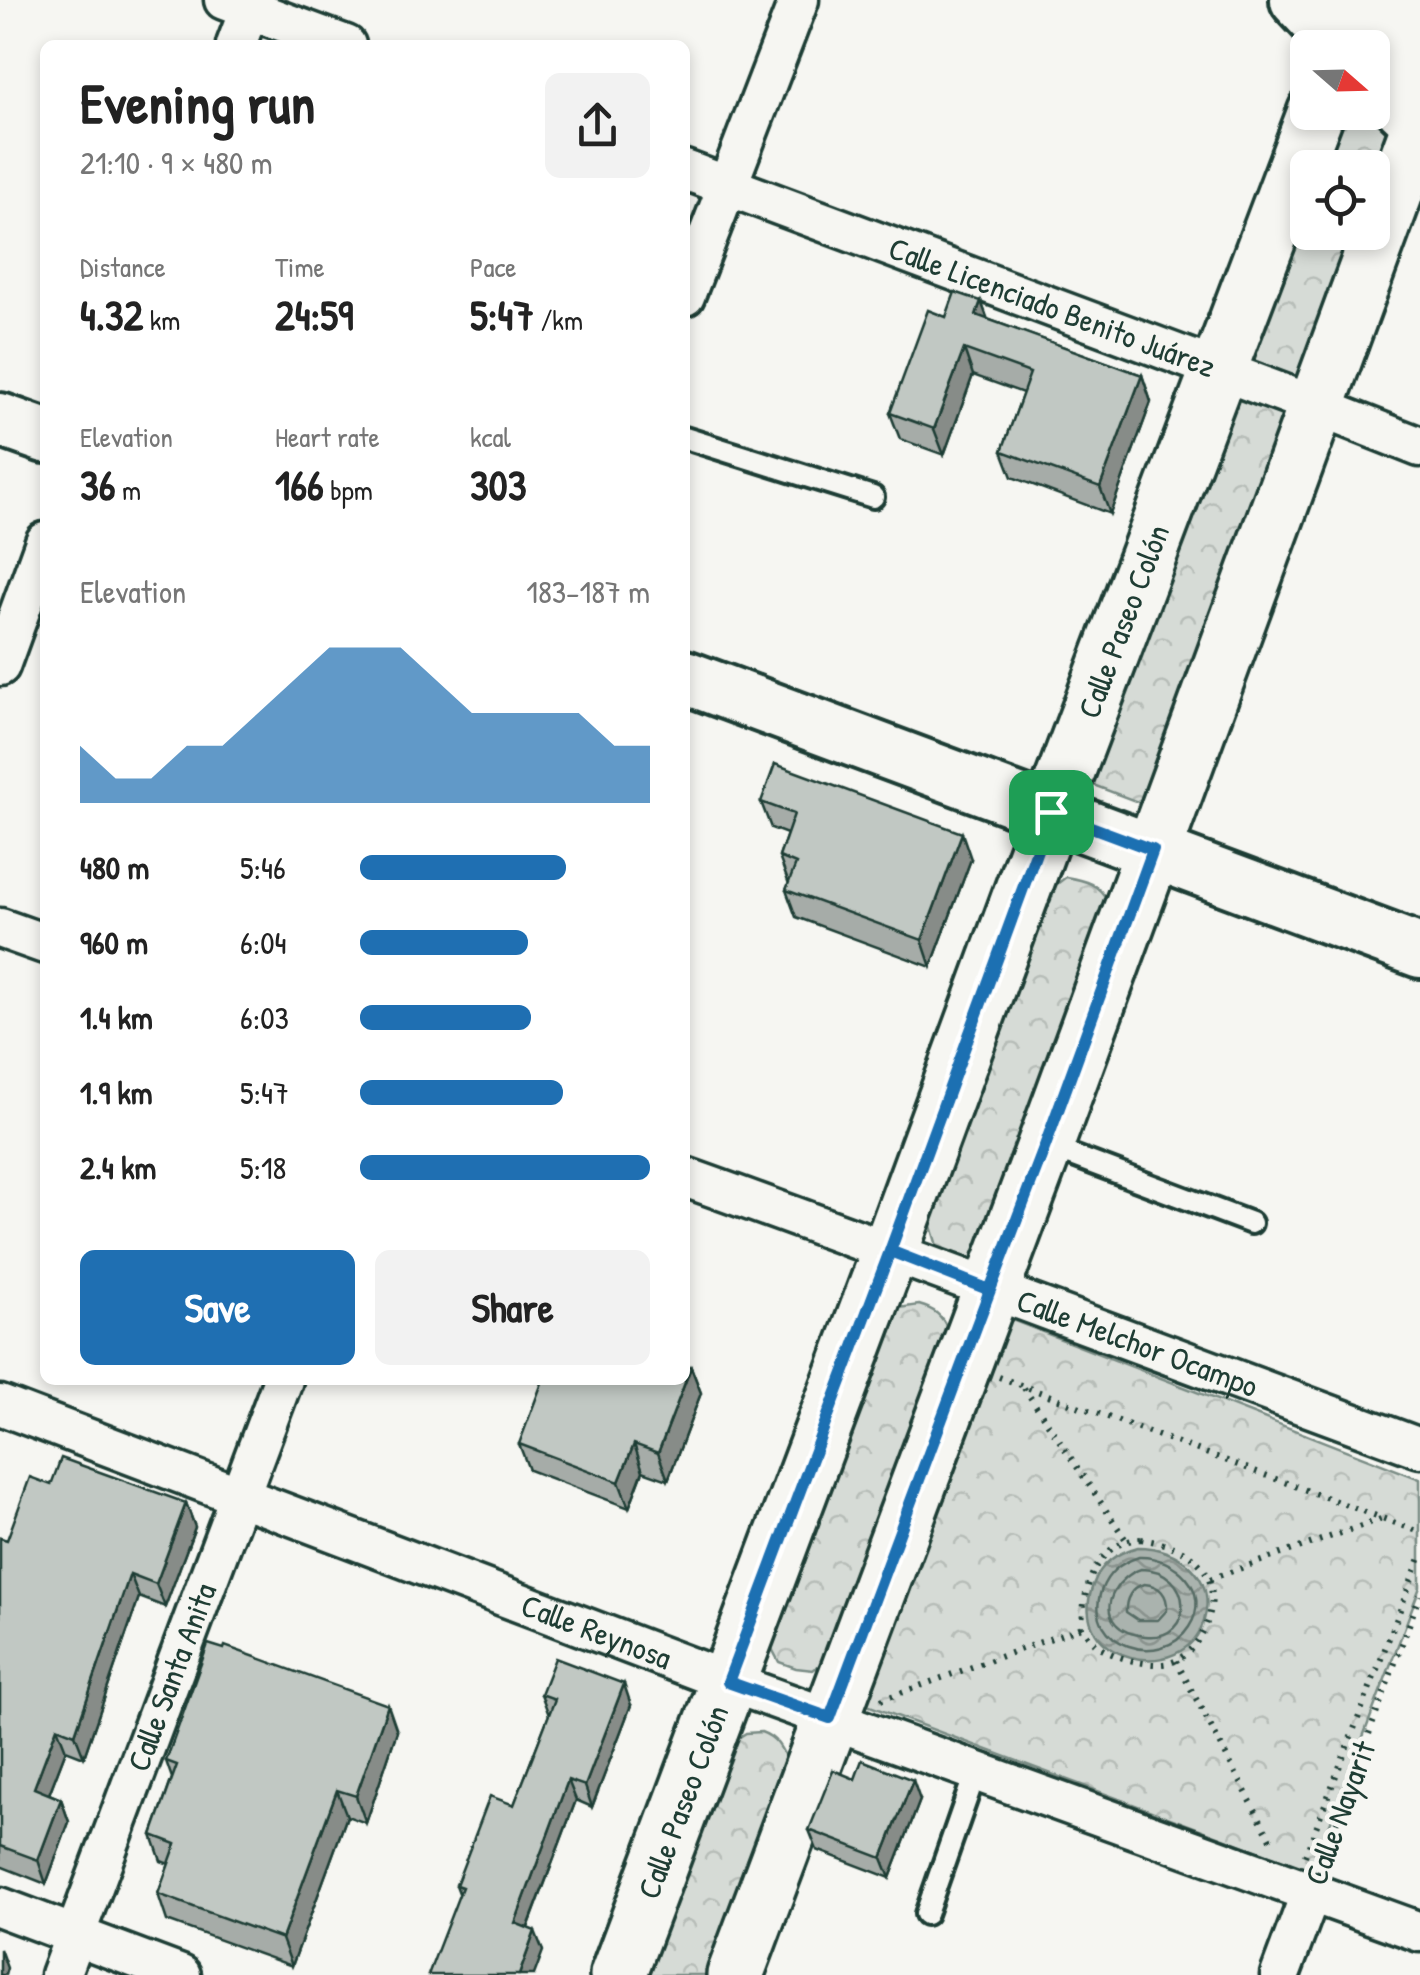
<!DOCTYPE html>
<html lang="en">
<head>
<meta charset="utf-8">
<style>
	:root { --surface:#fff; --page:#f2f2f2; --text:#222; --muted:#767676; --accent:#1f6fb2 }
	body { margin:0; font-family:"Patrick Hand",sans-serif; background:var(--page); color:var(--text); height:100vh; display:flex; flex-direction:column; font-size:38px; white-space:nowrap }
	* { box-sizing:border-box; margin:0 }
	p { font-size:32px; color:var(--muted) }
	.icon { flex:none; width:55px; height:55px; fill:none; stroke:currentColor; stroke-width:2; stroke-linecap:round; stroke-linejoin:round }
	.map { position:relative; flex:1; overflow:hidden }
	.drawer { position:absolute; left:40px; top:40px; width:650px; height:1345px; display:flex; flex-direction:column; background:var(--surface); border-radius:15px; box-shadow:0 5px 15px #0003 }
	.drawer>* { flex:none }
	.needle { width:65px; rotate:110deg }
	.fabs { position:absolute; left:1290px; top:30px; display:grid; gap:20px }
	.fabs a { display:grid; place-items:center; width:100px; height:100px; border-radius:15px; background:var(--surface); box-shadow:0 5px 15px #0003; font-size:50px }
	.pin { position:absolute; display:grid; place-items:center; width:85px; height:85px; color:#fff; margin:-42px; border-radius:20px; box-shadow:0 5px 15px #0006 }
	.round { display:grid; place-items:center; flex:none; width:105px; height:105px; border-radius:15px; background:var(--page) }
	.overview { display:flex; align-items:center; justify-content:space-between; height:170px; padding:0 40px }
	h1 { font-size:55px; font-weight:700; line-height:75px }
	.figures { display:grid; grid-template-columns:repeat(3,1fr); gap:15px; height:170px; padding:10px 40px }
	.figures div { display:grid; align-content:center }
	.figures b { font-size:42px; font-weight:700 }
	.figures small { font-size:28px; font-weight:400 }
	.figures p { font-size:28px }
	.chart { height:280px; padding:20px 40px }
	.chart p { display:flex; justify-content:space-between }
	.chart svg { width:100%; height:180px; margin-top:10px; fill:var(--accent); opacity:.7 }
	.cta { display:flex; gap:20px; margin-top:auto; padding:20px 40px }
	.cta a { flex:1; height:115px; border-radius:15px; background:var(--accent); color:#fff; font-size:40px; font-weight:700; line-height:115px; text-align:center }
	.cta a+a { background:var(--page); color:var(--text) }
	ul { padding:0 40px; list-style:none; font-size:32px }
	li { display:grid; grid-template-columns:160px 120px 1fr; align-items:center; height:75px }
	li i { height:25px; border-radius:12px; background:var(--accent) }
	.map>svg:first-child { display:block }
	.park { fill:url(#park-crowns); stroke:#7a8c85; stroke-width:2.5 }
	.water { fill:url(#water-waves); stroke:#72847d; stroke-width:2.5 }
	.lines { fill:none; stroke-linecap:round; stroke-linejoin:round }
	.shore { stroke:#576c65; stroke-width:2.5 }
	.lane-casing { stroke:#1f3d34; stroke-width:28 }
	.street-casing { stroke:#1f3d34; stroke-width:45 }
	.secondary-casing { stroke:#1f3d34; stroke-width:60 }
	.primary-casing { stroke:#1f3d34; stroke-width:62 }
	.path { stroke:#1f3d34; stroke-width:6; stroke-dasharray:2.5 8; stroke-linecap:butt }
	.lane { stroke:#f6f6f2; stroke-width:20 }
	.street { stroke:#f6f6f2; stroke-width:38 }
	.secondary { stroke:#f6f6f2; stroke-width:52 }
	.primary { stroke:#f6f6f2; stroke-width:55 }
	.wall { fill:#a6aca8; stroke:#1f3d34; stroke-width:2.5 }
	.shaded-wall { fill:#878c88; stroke:#1f3d34; stroke-width:2.5 }
	.building { fill:#c1c8c3; stroke:#1f3d34; stroke-width:2.5 }
	.route-casing { stroke:#fff; stroke-width:20 }
	.route { stroke:#1f6fb2; stroke-width:12 }
	.labels { text-anchor:middle; stroke-width:9; stroke-linejoin:round; paint-order:stroke }
	.street-label { font-size:32px; fill:#1f3d34; stroke:#f6f6f2 }
</style>
</head>
<body>
<div class="map">
<svg width="1420" height="1975" viewBox="0 0 1420 1975">
	<defs>
		<pattern id="park-crowns" width="20" height="18" patternUnits="userSpaceOnUse" patternTransform="scale(2.5)"><rect width="20" height="18" fill="#d6dbd6"/><path d="M2 6a3 3 0 1 1 6 0M12 15a3 3 0 1 1 6 0" fill="none" stroke="#b7bdb8"/></pattern>
		<pattern id="water-waves" width="16" height="10" patternUnits="userSpaceOnUse" patternTransform="scale(2.5)"><rect width="16" height="10" fill="#aab3ae"/><path d="M0 5q4-4 8 0t8 0" fill="none" stroke="#8a938e"/></pattern>
	</defs>
	<rect width="100%" height="100%" fill="#f6f6f2"/>
	<filter id="ink" filterUnits="userSpaceOnUse"><feTurbulence type="fractalNoise" baseFrequency=".01" numOctaves="2"/><feDisplacementMap in="SourceGraphic" scale="20" xChannelSelector="R" yChannelSelector="G"/><feConvolveMatrix kernelMatrix="1 2 1 2 8 2 1 2 1" color-interpolation-filters="sRGB"/></filter>
	<g filter="url(#ink)">
		<path class="park" d="M1372 112 1398 131 1373 198 1372 168H1308V232L1359 233 1143 804 1080 780 1322 113Z
			M1066 877C1084 880 1100 884 1108 902L982 1257 970 1263 938 1249 931 1226 930 1208 1048 891Z
			M919 1305C934 1309 942 1315 948 1330L830 1657 813 1670 796 1668 779 1662 770 1645 885 1322 899 1308Z
			M1007 1318 1420 1479V1587L1312 1871 859 1702Z
			M761 1732C778 1738 782 1750 789 1765L714 1975H642L727 1745 746 1733Z"/>
		<path class="water" d="M1138 1547C1178 1547 1217 1576 1204 1620 1185 1688 1064 1662 1093 1585 1101 1563 1116 1553 1138 1547Z"/>
		<g class="lines">
			<path class="shore" d="M1139 1557C1175 1556 1213 1591 1189 1627 1162 1670 1083 1646 1101 1591 1108 1572 1120 1563 1139 1557Z
				M1141 1569C1195 1569 1196 1642 1145 1636 1135 1635 1123 1632 1116 1624 1098 1604 1121 1575 1141 1569Z
				M1144 1584C1160 1585 1168 1595 1167 1610L1158 1620H1138L1126 1612C1125 1599 1132 1587 1144 1584Z"/>
			<defs>
				<path id="lane" d="M685 438 873 497
					M1047 1146 1251 1223
					M926 1914 976 1771"/>
				<g id="street">
					<path d="M224 0 346 45"/>
					<path d="M236 45 253 0"/>
					<path id="s1" d="M685 170 1316 406 1420 447"/>
					<path d="M685 296 799 0"/>
					<path d="M0 666 45 542"/>
					<path d="M0 928 45 944"/>
					<path id="s2" d="M685 1177C931 1265 1175 1358 1420 1448"/>
					<path id="s3" d="M0 1405 729 1682 1420 1932"/>
					<path d="M0 1907 181 1975"/>
					<path id="s4" d="M60 1975 283 1380"/>
					<path d="M1280 1975 1311 1892"/>
				</g>
				<path id="secondary" d="M1297 0 1342 48
					M1372 78 1420 124
					M0 420 45 436
					M685 677 1420 951"/>
				<g id="primary">
					<path d="M1358 0 1420 62"/>
					<path d="M1417 0 1420 3"/>
					<path d="M1341 48 1360 0"/>
					<path id="s5" d="M618 1975 890 1251 1051 813 1316 112"/>
					<path d="M735 1975 1045 1146 1420 124"/>
				</g>
			</defs>
			<use href="#lane" class="lane-casing"/>
			<use href="#street" class="street-casing"/>
			<use href="#secondary" class="secondary-casing"/>
			<use href="#primary" class="primary-casing"/>
			<path class="path" d="M999 1377 1420 1532
				M1024 1388 1126 1540
				M1141 1539C1163 1543 1187 1548 1202 1567 1224 1594 1206 1644 1177 1660 1157 1671 1113 1658 1096 1645 1090 1640 1086 1633 1082 1627 1083 1588 1095 1542 1141 1539Z
				M1210 1579 1381 1519
				M1176 1661 1274 1845
				M881 1700 1082 1627
				M1305 1856 1420 1558
				M1322 1862 1420 1595"/>
			<use href="#lane" class="lane"/>
			<use href="#street" class="street"/>
			<use href="#secondary" class="secondary"/>
			<use href="#primary" class="primary"/>
		</g>
		<path class="wall" d="M981 301 987 319 1142 375 1151 402 1110 514 1012 477 1002 451 1023 393 973 375 944 455 900 439 890 413 946 317Z
			M761 802 971 859 931 967 796 917 786 890 789 884 779 857 787 834 771 828Z
			M691 1367 701 1393 668 1480 643 1471 629 1508 529 1470 519 1444Z
			M51 1485 186 1503 195 1527 165 1607 139 1597 84 1757 66 1750 49 1794 61 1799 69 1822 46 1884 0 1866V1538L7 1540Z
			M541 1694 631 1705 592 1807 576 1800 528 1928 543 1951 459 1893 456 1885 514 1805 549 1715Z
			M397 1731 366 1823 347 1816 292 1966 167 1921 158 1894 169 1864 161 1861 152 1835 172 1778 166 1761Z
			M855 1779 920 1800 890 1878 817 1850 809 1830Z"/>
		<path class="shaded-wall" d="M981 301 991 328 976 315Z
			M964 349 973 375 944 455 934 429Z
			M1142 375 1151 402 1110 514 1100 487Z
			M962 833 971 859 931 967 922 940Z
			M691 1367 701 1393 668 1480 658 1453Z
			M634 1444 643 1471 629 1508 619 1482Z
			M186 1503 195 1527 165 1607 156 1584Z
			M130 1574 139 1597 84 1757 75 1734Z
			M624 1684 631 1705 592 1807 585 1786Z
			M388 1705 397 1731 366 1823 356 1796Z
			M57 1727 66 1750 42 1812 34 1788Z
			M568 1780 576 1800 522 1943 515 1923Z
			M913 1780 920 1800 890 1878 882 1858Z
			M337 1790 347 1816 292 1966 282 1939Z
			M61 1799 69 1822 46 1884 38 1860Z
			M535 1931 543 1951 534 1975H519Z
			M0 1949 7 1968 5 1975H0Z"/>
		<path class="building" d="M955 292 981 301 976 315 1142 375 1100 487 1002 451 1030 373 964 349 934 429 890 413 928 310 946 317Z
			M775 764 962 833 922 940 786 890 796 864 779 857 794 814 761 802Z
			M685 1365 691 1367 658 1453 634 1444 619 1482 519 1444 543 1380H685Z
			M61 1458 186 1503 156 1584 130 1574 75 1734 57 1727 34 1788 61 1799 38 1860 0 1846V1538L7 1540 30 1477 51 1485Z
			M208 1644 224 1649 225 1646 388 1705 356 1796 337 1790 282 1939 158 1894 176 1844 152 1835 177 1765 166 1761Z
			M555 1658 624 1684 585 1786 568 1780 515 1923 535 1931 519 1975H428L462 1887 456 1885 490 1796 514 1805 555 1699 541 1694Z
			M862 1760 913 1780 882 1858 809 1830 833 1770 855 1779Z"/>
	</g>
	<g class="lines" filter="url(#ink)">
		<defs>
			<path id="route" d="M1051 812 890 1251 990 1290 830 1718 728 1682 890 1251 990 1290 1045 1146 1153 850 1051 812"/>
		</defs>
		<use href="#route" class="route-casing"/>
		<use href="#route" class="route"/>
	</g>
	<g class="labels">
		<g class="street-label">
			<text dy="11" stroke="none"><textPath href="#s1" startOffset="392">Calle Licenciado Benito Juárez</textPath></text>
			<text dy="11" stroke="none"><textPath href="#s5" startOffset="1445">Calle Paseo Colón</textPath></text>
			<text dy="11" stroke="none"><textPath href="#s2" startOffset="482">Calle Melchor Ocampo</textPath></text>
			<text dy="11" stroke="none"><textPath href="#s3" startOffset="638">Calle Reynosa</textPath></text>
			<text dy="11" stroke="none"><textPath href="#s4" startOffset="318">Calle Santa Anita</textPath></text>
			<text dy="11" stroke="none"><textPath href="#s5" startOffset="185">Calle Paseo Colón</textPath></text>
			<text transform="translate(1340 1813) rotate(-70)" y="11">Calle Nayarit</text>
		</g>
	</g>
</svg>
<div class="fabs">
<a><svg class="needle" viewBox="-14 -14 28 28"><path d="M0-13l5 13h-10z" fill="#e53935"/><path d="M0 13l5-13h-10z" fill="#767676"/></svg></a>
<a><svg class="icon" aria-label="locate" viewBox="0 0 24 24"><circle cx="12" cy="12" r="6"/><path d="M12 2v4M12 18v4M2 12h4M18 12h4"/></svg></a>
</div>
<div class="pin" style="left:1051px;top:812px;background:#1e9e55"><svg class="icon" aria-label="arrive" viewBox="0 0 24 24"><path d="M6 21V4h12l-3 4 3 4H6"/></svg></div>
<section class="drawer">
<div class="overview"><div><h1>Evening run</h1><p>21:10 · 9 × 480 m</p></div><a class="round"><svg class="icon" aria-label="share" viewBox="0 0 24 24"><path d="M12 15V3M7 8l5-5 5 5M5 13v7h14v-7"/></svg></a></div>
<div class="figures">
<div><p>Distance</p><b>4.32<small> km</small></b></div>
<div><p>Time</p><b>24:59</b></div>
<div><p>Pace</p><b>5:47<small> /km</small></b></div>
</div>
<div class="figures">
<div><p>Elevation</p><b>36<small> m</small></b></div>
<div><p>Heart rate</p><b>166<small> bpm</small></b></div>
<div><p>kcal</p><b>303</b></div>
</div>
<div class="chart"><p><span>Elevation</span>183–187 m</p>
<svg viewBox="0 0 160 44" preserveAspectRatio="none"><path d="M0 44V30L10 38L20 38L30 30L40 30L50 22L60 14L70 6L80 6L90 6L100 14L110 22L120 22L130 22L140 22L150 30L160 30V44z"/></svg>
</div>
<ul>
<li><b>480 m</b>5:46<i style="width:71%"></i></li>
<li><b>960 m</b>6:04<i style="width:58%"></i></li>
<li><b>1.4 km</b>6:03<i style="width:59%"></i></li>
<li><b>1.9 km</b>5:47<i style="width:70%"></i></li>
<li><b>2.4 km</b>5:18<i style="width:100%"></i></li>
</ul>
<div class="cta"><a>Save</a><a>Share</a></div>
</section>
</div>
</body>
</html>
